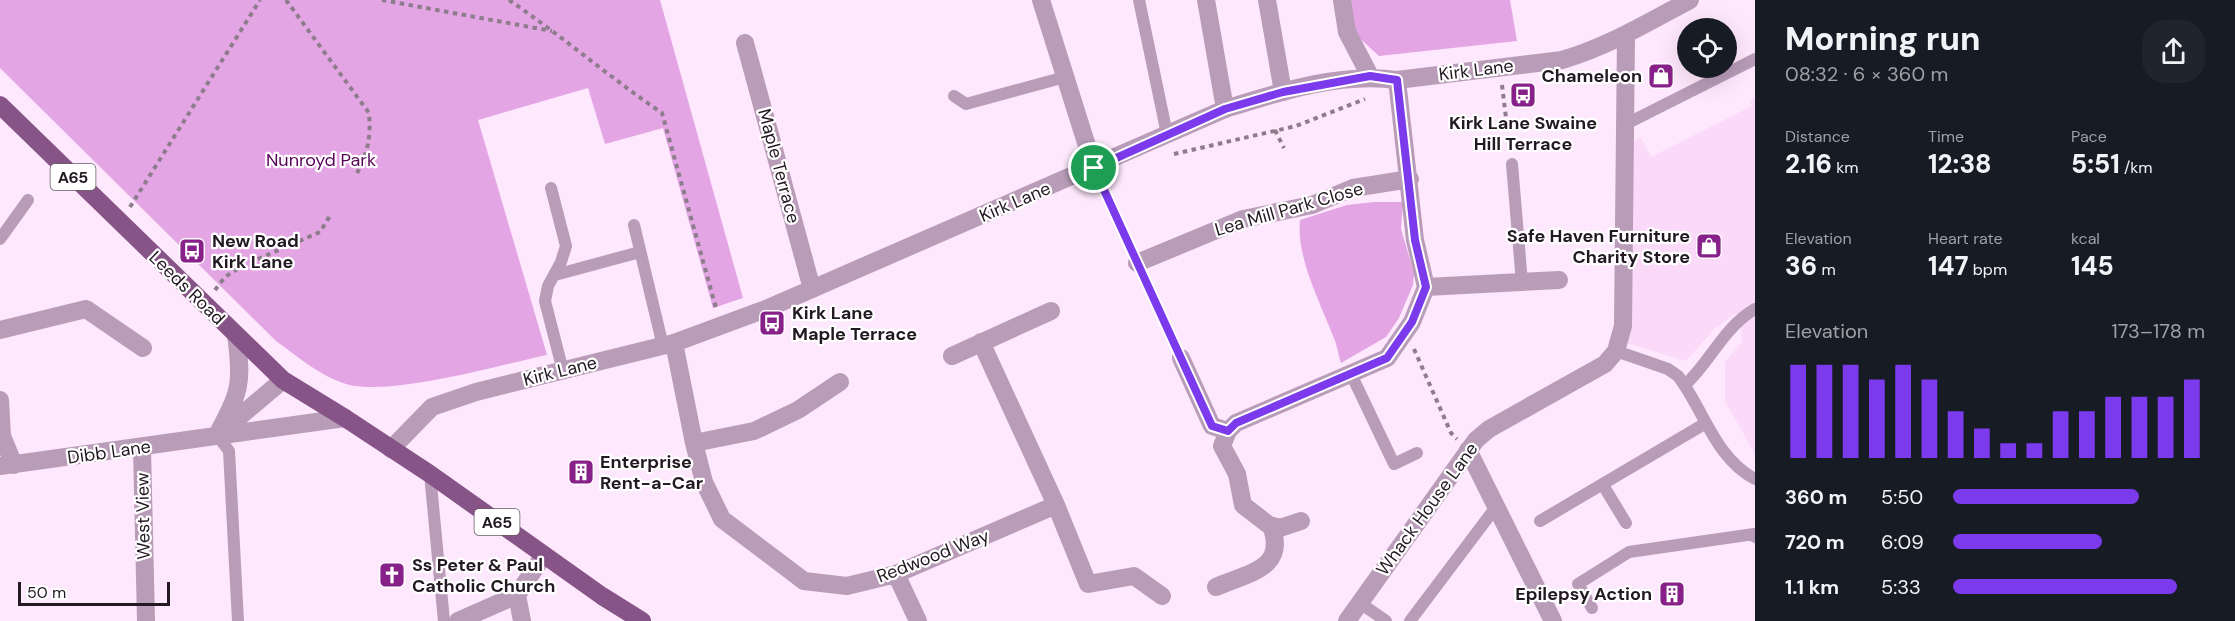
<!DOCTYPE html>
<html lang="en">
<head>
<meta charset="utf-8">
<style>
	:root { --surface:#171b24; --page:#20242c; --text:#f1f3f6; --muted:#9ea1a6; --accent:#7c3aed }
	body { margin:0; font-family:"DM Sans",sans-serif; background:var(--page); color:var(--text); height:100vh; display:flex; flex-direction:column; font-size:22px; white-space:nowrap }
	* { box-sizing:border-box; margin:0 }
	p { font-size:20px; color:var(--muted) }
	.icon { flex:none; width:33px; height:33px; fill:none; stroke:currentColor; stroke-width:2; stroke-linecap:round; stroke-linejoin:round }
	.map { position:relative; flex:1; overflow:hidden }
	.panel { display:flex; flex-direction:column; background:var(--surface); width:480px }
	.panel>* { flex:none }
	.controls { position:absolute; left:1677px; top:18px; display:grid; gap:12px }
	.controls a { display:grid; place-items:center; width:60px; height:60px; border-radius:50%; background:var(--surface); box-shadow:0 6px 24px #0002; font-size:30px }
	.scale { position:absolute; left:18px; bottom:15px; width:152px; box-sizing:border-box; padding-left:6px; border:3px solid #231922; border-top:0; font-size:16px; line-height:21px; white-space:nowrap; color:#231922; -webkit-text-stroke:4px #fff; paint-order:stroke }
	.pin { position:absolute; display:grid; place-items:center; width:51px; height:51px; color:#fff; margin:-26px; border:3px solid #fff; border-radius:50%; box-shadow:0 2px 6px #0007 }
	.round { display:grid; place-items:center; flex:none; width:63px; height:63px; border-radius:24px; background:var(--page) }
	.overview { display:flex; align-items:center; justify-content:space-between; height:102px; padding:0 30px }
	h1 { font-size:33px; font-weight:800; line-height:45px }
	.figures { display:grid; grid-template-columns:repeat(3,1fr); gap:9px; height:102px; padding:6px 30px }
	.figures div { display:grid; align-content:center }
	.figures b { font-size:26px; font-weight:800 }
	.figures small { font-size:16px; font-weight:400 }
	.figures p { font-size:16px }
	.chart { height:168px; padding:12px 30px }
	.chart p { display:flex; justify-content:space-between }
	.chart svg { width:100%; height:108px; margin-top:6px; stroke:var(--accent); stroke-width:6 }
	ul { padding:0 30px; list-style:none; font-size:20px }
	li { display:grid; grid-template-columns:96px 72px 1fr; align-items:center; height:45px }
	li i { height:15px; border-radius:8px; background:var(--accent) }
	main { display:flex; flex:1; min-height:0 }
	.map>svg:first-child { display:block }
	.built { fill:#fad9f9 }
	.green { fill:#e4a5e4 }
	.lines { fill:none; stroke-linecap:round; stroke-linejoin:round }
	.path { stroke:#8d7d8c; stroke-width:4; stroke-dasharray:4.5 4.5; stroke-linecap:butt }
	.service { stroke:#b89cb8; stroke-width:12 }
	.minor { stroke:#b89cb8; stroke-width:18 }
	.tertiary { stroke:#b89cb8; stroke-width:18 }
	.primary { stroke:#875487; stroke-width:18 }
	.route-casing { stroke:#fff; stroke-width:12 }
	.route { stroke:#7c3aed; stroke-width:8 }
	.labels { text-anchor:middle; stroke-width:4.5; stroke-linejoin:round; paint-order:stroke }
	.shield { fill:#fff; stroke:#655e64; stroke-width:1.5 }
	.shield-label { font-size:16px; font-weight:bold; fill:#231922 }
	.street-label { font-size:18px; fill:#231922; stroke:#fff }
	.poi-label { font-size:18px; font-weight:bold; fill:#231922; stroke:#fff; text-anchor:start }
	.park-label { font-size:18px; fill:#570559; stroke:#fff }
</style>
</head>
<body>
<main>
<div class="map">
<svg width="1755" height="621" viewBox="0 0 1755 621">
	<rect width="100%" height="100%" fill="#fee8fd"/>
	<path class="built" d="M1755 98V454L1725 401V362L1742 342 1740 318 1736 313 1714 329 1686 361 1627 343 1631 143 1641 138 1651 157 1752 106 1750 100Z"/>
	<path class="green" d="M0 0H660L743 298 713 308 663 128 605 144 588 88 478 120 547 355C499 365 390 397 346 384 320 376 298 357 276 341L0 68Z
		M1348 0H1510L1517 41 1379 56 1354 33Z
		M1374 202H1403L1401 229 1414 273 1413 285 1399 318 1386 337 1341 363C1338 354 1337 344 1333 336 1320 302 1296 257 1300 220L1347 205Z"/>
	<g class="lines">
		<path class="path" d="M286 0 369 113C371 138 368 153 356 175
			M382 0 552 31
			M509 0C562 36 609 77 662 113L716 308
			M1502 85 1506 118
			M1275 130 1284 148
			M1508 138 1510 149
			M1174 154 1296 126 1365 99
			M1101 185 1129 246
			M130 207 260 0
			M1144 277 1174 341
			M215 290 225 277 242 266 320 232 331 214
			M1414 349 1451 433 1457 439"/>
		<path class="service" d="M1139 0 1167 134
			M954 96 966 104 1065 77
			M1626 124 1755 59
			M1512 164 1522 283
			M551 188 566 246 561 262 548 286 545 301 563 371
			M634 225 663 346
			M0 239 28 200
			M555 275 640 252
			M1616 351 1668 369 1678 376C1704 410 1715 458 1755 479
			M1351 374 1394 464 1417 453
			M1685 385C1712 360 1722 329 1755 309
			M217 435 229 451 238 621
			M430 474 444 621
			M1603 485 1626 523
			M1540 521 1706 423
			M1360 603 1386 621
			M1592 608 1578 584 1629 552 1754 534 1755 537
			M1410 621 1496 507"/>
		<path class="minor" d="M1041 0 1094 168
			M1206 0 1225 109
			M1267 0 1283 92
			M1342 0 1347 32 1370 76
			M745 43 812 289
			M1137 263 1243 219 1312 205 1353 188 1410 179
			M1426 287 1559 280
			M0 330 86 309 143 348
			M981 342 1056 505 1088 584 1134 576 1162 596
			M674 343 694 443 704 482 722 519 804 581 847 586 896 574 1056 505
			M952 356 1051 311
			M1181 358 1212 426 1228 431
			M0 400 2 436 14 465
			M226 428 283 380
			M217 435C240 391 243 385 236 335
			M694 443 754 431 798 410 840 382
			M142 448 146 621
			M1468 450 1553 621
			M0 466 345 418
			M1301 521 1280 528 1269 525 1243 505 1237 474 1222 446 1228 431 1236 423 1387 358 1412 322 1426 287 1415 240 1397 80
			M896 574 918 621
			M1216 587C1247 573 1288 569 1271 526
			M458 621 517 595
			M522 621 517 595 544 555"/>
		<path class="tertiary" d="M391 449 432 407 476 392 674 343 766 309 1225 109C1279 92 1340 72 1397 80L1562 60C1607 47 1649 22 1690 0
			M1347 621 1476 440 1489 429 1605 364 1616 351 1623 326 1626 34"/>
		<path class="primary" d="M0 105 283 380 345 418 430 474 602 596 642 621"/>
	</g>
	<g class="lines">
		<defs>
			<path id="route" d="M1370 76 1397 80 1415 240 1426 287 1412 322 1387 358 1236 423 1228 431 1212 426 1094 168 1225 109 1283 92Z"/>
		</defs>
		<use href="#route" class="route-casing"/>
		<use href="#route" class="route"/>
	</g>
	<defs>
		<symbol id="shop-square" viewBox="-11 -11 22 22"><rect x="-9" y="-9" width="18" height="18" rx="4" fill="#872189" stroke="#fff"/><path d="M-5-2.5h2.3a2.7 3.5 0 0 1 5.4 0H5L5.5 6h-11ZM-1.5-2.5h3a1.5 2.3 0 0 0-3 0Z" fill="#fff"/></symbol>
		<symbol id="bus-square" viewBox="-11 -11 22 22"><rect x="-9" y="-9" width="18" height="18" rx="4" fill="#872189" stroke="#fff"/><path d="M-5-6H5V4H4V6H2V4H-2V6H-4V4H-5ZM-3.5-4V0h7V-4ZM-3.5 1.2v1.5H-2V1.2ZM2 1.2v1.5H3.5V1.2Z" fill="#fff"/></symbol>
		<symbol id="building-square" viewBox="-11 -11 22 22"><rect x="-9" y="-9" width="18" height="18" rx="4" fill="#872189" stroke="#fff"/><path d="M-4-6H4V6H1V3H-1V6H-4ZM-2.5-4.3h1.7v1.8h-1.7ZM.8-4.3h1.7v1.8H.8ZM-2.5-1h1.7V.8h-1.7ZM.8-1h1.7V.8H.8Z" fill="#fff"/></symbol>
		<symbol id="church-square" viewBox="-11 -11 22 22"><rect x="-9" y="-9" width="18" height="18" rx="4" fill="#872189" stroke="#fff"/><path d="M-1.2-6h2.4v3.5h3.3v2.4h-3.3V6h-2.4V-.1h-3.3v-2.4h3.3Z" fill="#fff"/></symbol>
	</defs>
	<g fill-rule="evenodd">
		<use href="#shop-square" x="1646" y="61" width="30" height="30"/>
		<use href="#bus-square" x="1508" y="80" width="30" height="30"/>
		<use href="#shop-square" x="1694" y="231" width="30" height="30"/>
		<use href="#bus-square" x="177" y="236" width="30" height="30"/>
		<use href="#bus-square" x="757" y="308" width="30" height="30"/>
		<use href="#building-square" x="566" y="457" width="30" height="30"/>
		<use href="#church-square" x="377" y="560" width="30" height="30"/>
		<use href="#building-square" x="1657" y="579" width="30" height="30"/>
	</g>
	<g class="labels">
		<g class="shield">
			<rect x="50.5" y="164" width="45" height="26" rx="4.5"/>
			<rect x="474.5" y="509" width="45" height="26" rx="4.5"/>
		</g>
		<g class="shield-label">
			<text x="73" y="183">A65</text>
			<text x="497" y="528">A65</text>
		</g>
		<g class="street-label">
			<text transform="translate(1476 70) rotate(-7)" y="6">Kirk Lane</text>
			<text transform="translate(779 166) rotate(75)" y="6">Maple Terrace</text>
			<text transform="translate(1015 202) rotate(-23)" y="6">Kirk Lane</text>
			<text transform="translate(1289 209) rotate(-16)" y="6">Lea Mill Park Close</text>
			<text transform="translate(187 288) rotate(44)" y="6">Leeds Road</text>
			<text transform="translate(560 371) rotate(-14)" y="6">Kirk Lane</text>
			<text transform="translate(109 452) rotate(-8)" y="6">Dibb Lane</text>
			<text transform="translate(1427 509) rotate(-54)" y="6">Whack House Lane</text>
			<text transform="translate(143 516) rotate(-91)" y="6">West View</text>
			<text transform="translate(933 556) rotate(-21)" y="6">Redwood Way</text>
		</g>
		<g class="poi-label">
			<text x="1642" y="82" text-anchor="end">Chameleon</text>
			<text x="1523" y="129" text-anchor="middle">Kirk Lane Swaine<tspan x="1523" dy="21">Hill Terrace</tspan></text>
			<text x="1690" y="242" text-anchor="end">Safe Haven Furniture<tspan x="1690" dy="21">Charity Store</tspan></text>
			<text x="212" y="247">New Road<tspan x="212" dy="21">Kirk Lane</tspan></text>
			<text x="792" y="319">Kirk Lane<tspan x="792" dy="21">Maple Terrace</tspan></text>
			<text x="600" y="468">Enterprise<tspan x="600" dy="21">Rent-a-Car</tspan></text>
			<text x="412" y="571">Ss Peter &amp; Paul<tspan x="412" dy="21">Catholic Church</tspan></text>
			<text x="1652" y="600" text-anchor="end">Epilepsy Action</text>
		</g>
		<g class="park-label">
			<text x="321" y="166">Nunroyd Park</text>
		</g>
	</g>
</svg>
<div class="controls">
<a><svg class="icon" aria-label="locate" viewBox="0 0 24 24"><circle cx="12" cy="12" r="6"/><path d="M12 2v4M12 18v4M2 12h4M18 12h4"/></svg></a>
</div>
<div class="scale">50 m</div>
<div class="pin" style="left:1094px;top:168px;background:#1e9e55"><svg class="icon" aria-label="arrive" viewBox="0 0 24 24"><path d="M6 21V4h12l-3 4 3 4H6"/></svg></div>
</div>
<section class="panel">
<div class="overview"><div><h1>Morning run</h1><p>08:32 · 6 × 360 m</p></div><a class="round"><svg class="icon" aria-label="share" viewBox="0 0 24 24"><path d="M12 15V3M7 8l5-5 5 5M5 13v7h14v-7"/></svg></a></div>
<div class="figures">
<div><p>Distance</p><b>2.16<small> km</small></b></div>
<div><p>Time</p><b>12:38</b></div>
<div><p>Pace</p><b>5:51<small> /km</small></b></div>
</div>
<div class="figures">
<div><p>Elevation</p><b>36<small> m</small></b></div>
<div><p>Heart rate</p><b>147<small> bpm</small></b></div>
<div><p>kcal</p><b>145</b></div>
</div>
<div class="chart"><p><span>Elevation</span>173–178 m</p>
<svg viewBox="0 0 160 44" preserveAspectRatio="none"><path d="M5 44V6M15 44V6M25 44V6M35 44V12M45 44V6M55 44V12M65 44V25M75 44V32M85 44V38M95 44V38M105 44V25M115 44V25M125 44V19M135 44V19M145 44V19M155 44V12"/></svg>
</div>
<ul>
<li><b>360 m</b>5:50<i style="width:74%"></i></li>
<li><b>720 m</b>6:09<i style="width:59%"></i></li>
<li><b>1.1 km</b>5:33<i style="width:89%"></i></li>
</ul>
</section>
</main>
</body>
</html>
